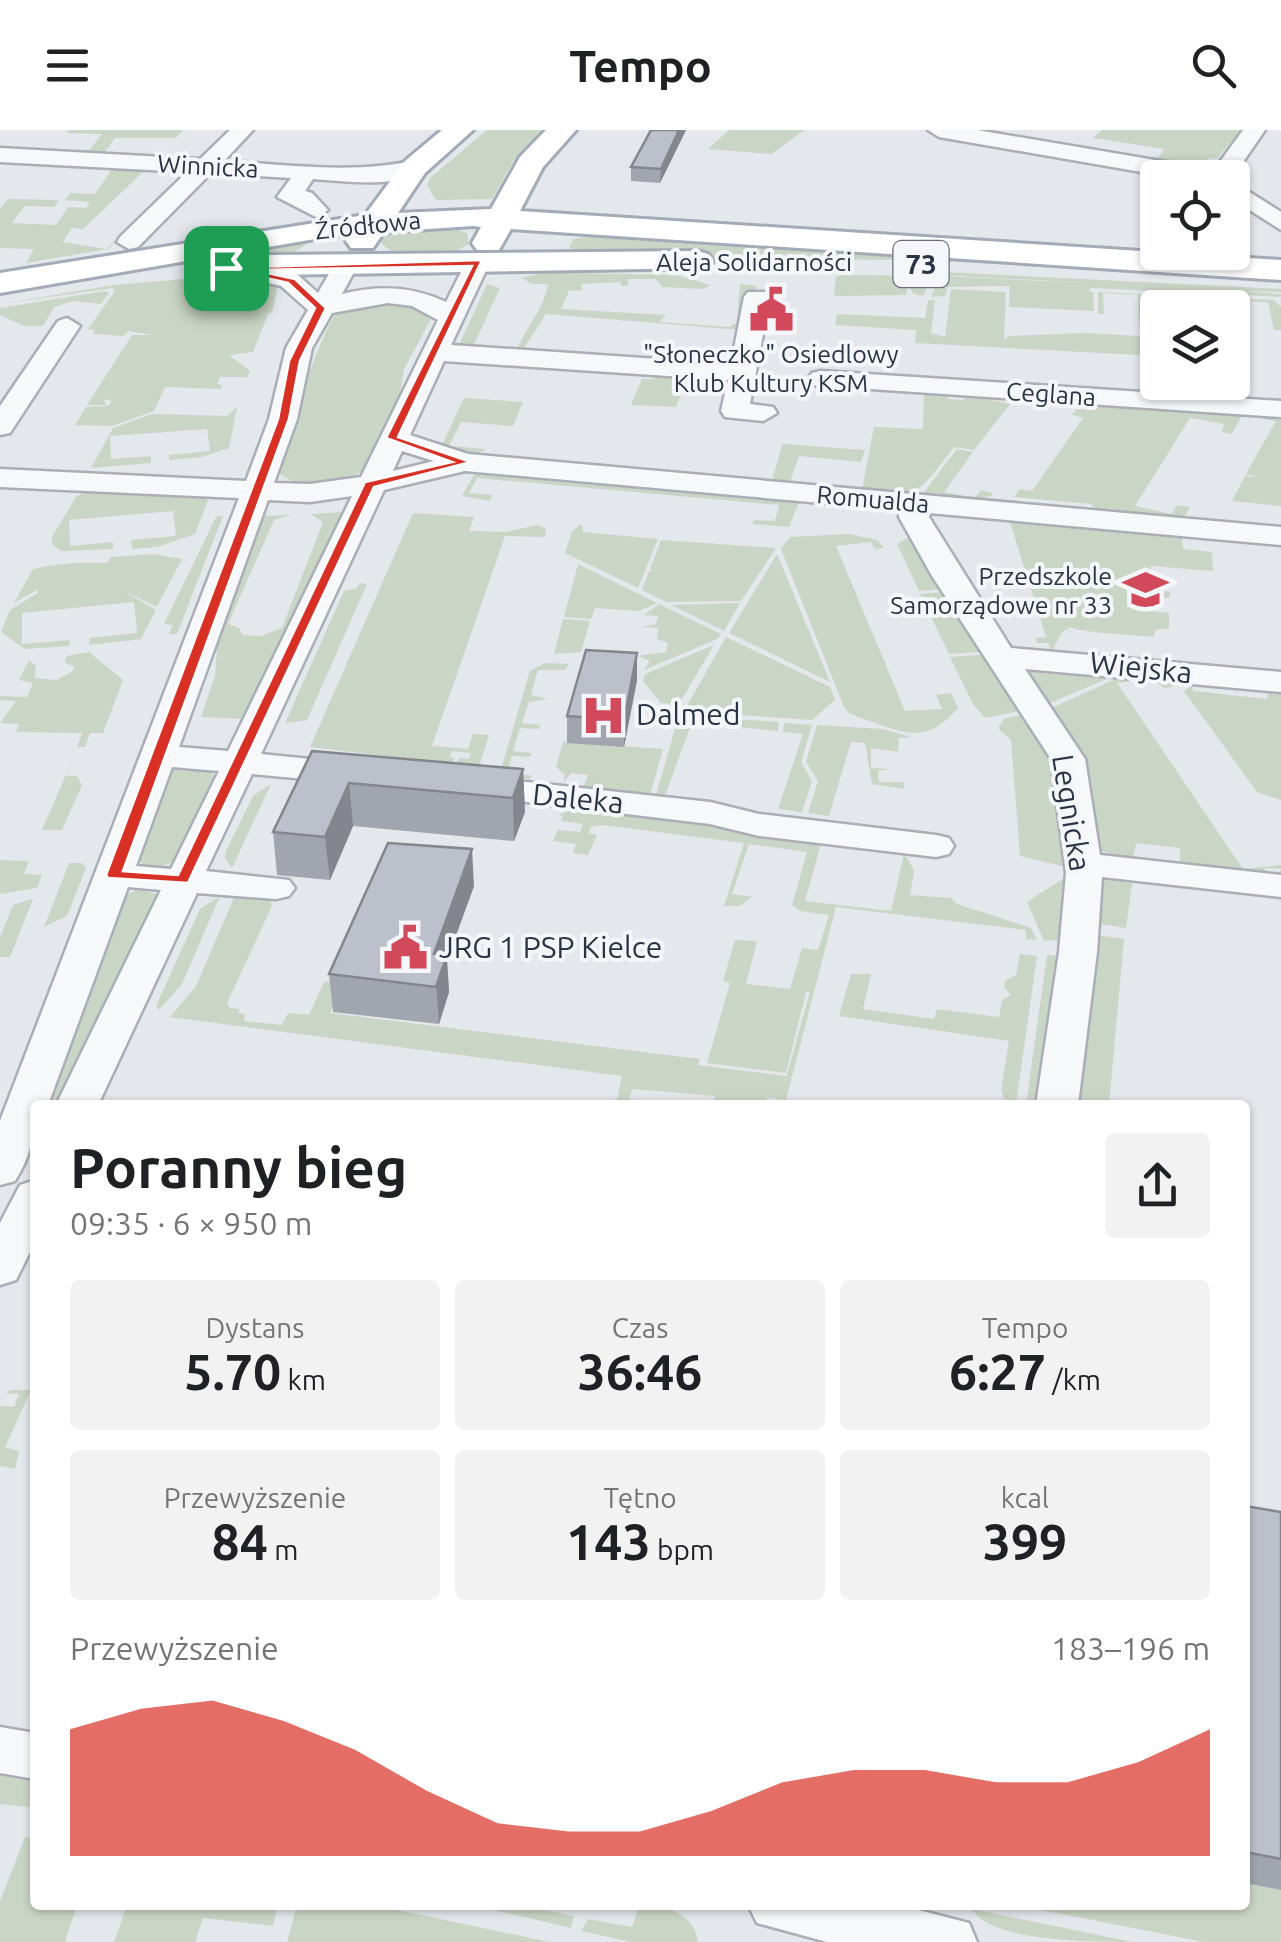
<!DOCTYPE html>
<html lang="pl">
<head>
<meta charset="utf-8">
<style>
	:root { --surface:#fff; --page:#f2f2f2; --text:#202124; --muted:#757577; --accent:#d93025 }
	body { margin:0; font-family:Ubuntu,sans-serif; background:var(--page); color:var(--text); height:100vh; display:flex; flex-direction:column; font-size:38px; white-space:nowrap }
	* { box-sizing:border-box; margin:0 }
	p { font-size:32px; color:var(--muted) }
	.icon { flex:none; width:55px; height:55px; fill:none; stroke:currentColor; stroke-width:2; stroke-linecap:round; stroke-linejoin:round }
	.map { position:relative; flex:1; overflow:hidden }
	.drawer { position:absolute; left:30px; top:970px; width:1220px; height:810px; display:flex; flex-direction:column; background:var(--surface); border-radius:10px; box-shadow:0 2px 8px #0004 }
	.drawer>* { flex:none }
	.tools { position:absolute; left:1140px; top:30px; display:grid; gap:20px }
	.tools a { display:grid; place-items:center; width:110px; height:110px; border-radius:10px; background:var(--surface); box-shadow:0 2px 8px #0004; font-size:50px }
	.pin { position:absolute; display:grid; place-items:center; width:85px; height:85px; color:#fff; margin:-42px; border-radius:20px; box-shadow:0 5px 15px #0006 }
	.round { display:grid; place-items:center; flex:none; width:105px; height:105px; border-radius:10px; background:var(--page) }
	.overview { display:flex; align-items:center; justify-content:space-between; height:170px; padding:0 40px }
	h1 { font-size:55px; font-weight:600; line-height:75px }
	.figures { display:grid; grid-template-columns:repeat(3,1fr); gap:15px; height:170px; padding:10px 40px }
	.figures div { display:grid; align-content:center; border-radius:10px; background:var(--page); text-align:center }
	.figures b { font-size:50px; font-weight:600 }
	.figures small { font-size:28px; font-weight:400 }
	.figures p { font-size:28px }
	.chart { height:280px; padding:20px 40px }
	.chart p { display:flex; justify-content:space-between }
	.chart svg { width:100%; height:180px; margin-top:10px; fill:var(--accent); opacity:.7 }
	header { display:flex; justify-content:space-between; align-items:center; height:130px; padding:0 40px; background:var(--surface); font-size:45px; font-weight:600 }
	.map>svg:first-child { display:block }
	.green { fill:#c9d6c5 }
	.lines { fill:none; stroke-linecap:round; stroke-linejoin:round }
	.minor-casing { stroke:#a9aeb7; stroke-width:5 }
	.major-casing { stroke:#a3abb8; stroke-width:6 }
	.minor { fill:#f7f8fa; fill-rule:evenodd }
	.major { fill:#fff; fill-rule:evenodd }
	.wall { fill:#a1a5ae }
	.shaded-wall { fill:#83868d }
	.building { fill:#bbc0ca; stroke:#83868d; stroke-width:2.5 }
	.route { fill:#d93025; stroke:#fff; stroke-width:2.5; fill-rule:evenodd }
	.labels { text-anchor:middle; stroke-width:8; stroke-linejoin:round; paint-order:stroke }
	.far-street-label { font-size:25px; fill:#2b3445; stroke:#f4f6f9 }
	.far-poi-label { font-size:25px; fill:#2b3445; stroke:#f4f6f9 }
	.shield { fill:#f4f6f9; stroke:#676e7b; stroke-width:2.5 }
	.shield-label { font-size:28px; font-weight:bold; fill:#2b3445 }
	.street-label { font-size:30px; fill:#2b3445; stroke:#f4f6f9 }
	.poi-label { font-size:30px; fill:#2b3445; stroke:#f4f6f9; text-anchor:start }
</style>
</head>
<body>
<header><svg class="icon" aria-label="menu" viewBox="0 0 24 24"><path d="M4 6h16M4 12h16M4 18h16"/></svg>Tempo<svg class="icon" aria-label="search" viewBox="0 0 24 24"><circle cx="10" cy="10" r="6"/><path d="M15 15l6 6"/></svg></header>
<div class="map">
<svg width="1281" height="1812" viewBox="0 0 1281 1812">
	<rect width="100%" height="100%" fill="#e4e7ec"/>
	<path class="green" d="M69 0H183L176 8H115L103 24 87 23 102 4 67 3Z
		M487 0H544L514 30 492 69 436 70 427 55 430 48Z
		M729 0H804L772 24 708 19Z
		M1102 0H1241L1217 28H1205L1213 31C1198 45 1171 34 1156 31L1164 19 1093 8Z
		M112 39 145 40 83 99 72 98 63 112 106 119 137 90 108 119 14 135 26 133 34 119 0 118V79L8 69 59 70 54 77 25 76 12 93 56 95 68 77 86 78 90 72 65 70 70 63 95 64Z
		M447 96 467 103 469 114C448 127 396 135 380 111L393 100Z
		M321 105 296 121V127L135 138Z
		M601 105 1281 148 915 130 623 128 575 123 569 116 574 109Z
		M943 142 1281 159V162L1243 161 1281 164V167L1091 158 1088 161 1093 162 1094 181 1009 177 1010 156 948 157 945 166 931 167 940 146 1107 154 940 145Z
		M578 143 676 145 710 155 703 159 662 157 656 149H628V155L622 157 620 152 581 154 582 160 569 161 561 179 666 185 659 192 729 197 737 192 740 154 757 156 741 200 546 184 522 221H516C529 193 544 178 548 154H532L521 148 542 143Z
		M242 144 274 151 278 156 272 182 268 184 253 222 229 225 250 241 247 247H220L217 254 222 255 221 259 165 257 154 281 112 296 75 295 86 277 108 276 112 271 104 269 106 275H87L132 205H153L129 201 123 206 93 204 95 200 88 199 114 162 113 158 0 174 114 155Z
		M842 145 930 146 931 148 923 166 914 164 908 156 906 165 837 166 834 165 836 147Z
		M487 154 500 158 471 221 459 215Z
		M951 159 1006 162 1004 210 1008 206 1085 203 1157 207V226L915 213 916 200 835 195 837 184 925 188 928 170H935L931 203 945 207Z
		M105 161 109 163 101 174 73 171 54 177 43 196H24L0 185V178Z
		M1098 162 1274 170 1281 177V200H1274L1268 172 1236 171 1238 198H1233L1232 178 1202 177 1201 169 1173 167V177L1158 178 1157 193 1139 192 1138 165 1103 163 1104 184H1098Z
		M397 169 430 183V191L404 239 399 270 361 342 340 352 310 355 296 353 279 344C278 324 323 198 337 182 349 170 381 172 397 169Z
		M655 245 712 249 706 266 681 264 676 277 631 275 642 249H654Z
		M924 261 948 263V269L964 270 965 264 1010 274 974 320 954 317C915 366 926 365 862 360L874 297 923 299Z
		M464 268 523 272 513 296 461 292 449 316 486 319 477 324 441 317Z
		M1082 272 1237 282 1242 285 1232 304 1222 302 1224 294 1190 288 1135 376 1172 384 1177 375 1190 377 1184 388 1097 381 1091 374 1014 367 1020 359 1032 361 1083 288 1072 285Z
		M237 277 229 318 202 327 169 330V325L210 321 207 299 110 306 111 329 151 326V333L91 338 113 298 152 284 227 286Z
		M1266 285H1281V376L1232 371 1245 346 1257 347 1246 344 1276 291 1262 289Z
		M782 315 785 314 865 320 861 332 799 326 790 352 772 351Z
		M957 319 973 322 944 362 975 368 981 360 993 363 991 366 976 370 922 365Z
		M484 342 798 371 799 372 789 397 752 394 754 390 775 391 779 375 477 348 469 363 492 365 490 371 462 366 475 343Z
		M83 363 205 368 208 370 195 404 157 417 132 419 131 410 176 406 173 381 69 390 70 416 113 412V419L61 421 52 414V407L76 367Z
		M343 382 244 589 201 587 215 546 218 507 260 386 291 385 274 390 228 494 239 498 243 505 261 506 282 498 323 392 311 384Z
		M413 383 474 387 469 401 506 402 537 395 546 399 545 407 505 406 432 616 468 619 473 604 489 605 479 637 456 635 459 628 469 629 471 623 452 621 450 627 455 628 452 634 310 617Z
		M223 386 177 504H169L173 495 164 494 216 387Z
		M1010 392 1182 408 1183 419 1212 422 1213 441 1151 436V459L1170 462V468L1150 467 1149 481 1169 483V498L1155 500 1154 507C1136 505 1082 503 1070 497L1062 502 1051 523 1048 513H1037L1036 508 1046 507Z
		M582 394 583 402 658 409 638 458 565 423 572 401Z
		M849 404 877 410 884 418 875 419 871 412 836 416 905 581 942 579 936 565 951 563 958 578C922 620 896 599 850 584L844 577 781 419 790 407Z
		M912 406 941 459 919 461 897 414Z
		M661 410 776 418 741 471 666 472 642 460 649 441H653L650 439Z
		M153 424 182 429 157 477 122 460 156 480 141 509 89 515 90 508 137 503 134 472 22 483V514L70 510 69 516 25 519 1 502 10 480 38 463 37 460 14 473 33 439C60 433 80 432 107 433L111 427Z
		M777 424 830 552 729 503Z
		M578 434 657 473 639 481 595 478 591 489 564 487Z
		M360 453 367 454 307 590 285 593 344 461 357 458Z
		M942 462 982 522 949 524 920 464Z
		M740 473 724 501 671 475Z
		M659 474 721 504 717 509 644 540 650 531 638 526 666 522 668 513 657 509 658 498 641 497 656 494 658 486 644 485Z
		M563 489 590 491 581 522 554 524Z
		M726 507 830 557 835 570 812 590 684 581Z
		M714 515 679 574 661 573 643 551 645 544Z
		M89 522 123 550 103 603H90L85 617H77L82 603 16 602 19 594 0 593 16 571 0 570V566L27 567 33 553 19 550 29 530 36 536 35 548 57 550 73 541 74 537 64 532 67 526Z
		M990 524 1029 579 985 588 973 574 950 527Z
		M1020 532 1032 534 1036 543 1108 548 1109 540 1123 542 1045 575Z
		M545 533 569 534 565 540H538L531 565 548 569 529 572 522 593 540 595 539 599 520 598 513 621 531 623 530 627 512 626 507 643 532 646 530 649 499 646 530 541Z
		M1129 543 1167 548 1174 557 1163 558 1155 548 1117 553 1243 739 1281 735V739L1264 738 1269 745 1281 741V748L1180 735V718L1136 713 1133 730 1097 720 1047 580Z
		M1192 555 1193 561 1267 569 1268 557 1281 559V670L1257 662 1184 561Z
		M1031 583 1050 612 1070 738 1020 726 1011 610 998 598 1005 588Z
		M679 585 779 592 778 601 692 592 665 666 656 665Z
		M784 593 812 595 801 632 812 651 802 682 778 679 803 604 783 602Z
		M817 595 883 599 911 607 899 608 898 622 871 618V638L890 639 878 641 879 652H903L904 659 872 654 865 613 851 612 829 686 808 683 818 651 806 632Z
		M563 612 663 619 650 665 584 656 588 645 571 643 563 653 565 645 556 637Z
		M77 619 66 646H77L82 655 62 700H42Z
		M183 635 211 639 215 649 177 728C165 739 151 739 138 731L168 644Z
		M271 654 232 738 225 728 226 721 253 666Z
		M575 677 823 707 805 771 891 781 904 724 914 740 910 765 951 768 957 774 1031 798 1037 810 1026 809V800L836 777 786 970 767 967 765 975H713L715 966 632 959 628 975H616L622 946 170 887 196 856 236 763 269 768 272 776 227 873 230 878 240 879 238 883 245 884 244 891 282 895 288 883 309 885 324 852 343 850 330 883 700 929 698 935 786 946 783 959 810 862H806L786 943 707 933 730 853 723 851 735 810 757 811 746 854 790 859 802 818 818 820 829 785 801 781 792 775 807 722 749 714 732 764 752 767 739 776H724L744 713 602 695 591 697 589 703 597 705 588 725 573 723 576 714 553 711 558 700 580 702 583 694 561 691 563 686 559 685Z
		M0 730 29 731 24 744 42 745 37 758 0 764Z
		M69 733H82L86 738 67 786 44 797Z
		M1069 745 1062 810 1044 811 1027 772Z
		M1096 749 1132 753 1126 798 1093 793Z
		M137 759 156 764V771L59 975H47L122 768Z
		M220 766 182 854 159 880 156 876 200 779Z
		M33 769 10 827H0V807L13 775Z
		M1097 805 1124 809 1109 975H1072Z
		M1020 824 1037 826 1016 974 1004 968 1001 960 1009 911 839 886 851 844H871L863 879 934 889 937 879 999 887 1002 870 1011 865 1004 858 1005 851 1016 845Z
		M1047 825 1063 826 1038 975H1026Z
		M12 1260H31L5 1317 19 1321 15 1339 0 1336V1276L14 1277 19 1264 5 1263Z
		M0 1642 35 1649V1678L0 1674Z
		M25 1707 35 1708V1775H77L65 1812H0V1771Z
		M1245 1753 1281 1760V1812H1204L1036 1779 1037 1775H1245Z
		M127 1775H278L273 1796 203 1788 195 1812H114Z
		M297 1775H374L549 1812H287Z
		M472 1775H520L574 1786 571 1798Z
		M654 1775C676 1780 695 1788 698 1812H632L581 1801 588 1789 632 1797 639 1776Z
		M972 1779 1132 1812C1091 1812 990 1812 972 1779Z"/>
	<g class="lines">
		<defs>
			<path id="minor" d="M230 0H253L224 31C286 34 354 45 415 30L426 37C402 60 344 51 313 49L305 61 312 63 328 80 316 87 277 67 291 48 211 43 138 117 129 119 117 112 120 107 187 42 0 32V18L200 29Z
				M928 0H977L1214 40 1243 0H1265L1232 48H1176L939 7Z
				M1232 51 1281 82V100L1232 69Z
				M478 125 490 132 451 215 731 234 744 167 748 162H766L770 167 750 274 773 277 777 283 763 291 725 287 721 281 728 250 444 231 410 305 468 324 1281 397V415L929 383V387L1011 518 1281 542V562L1025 539 1085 629 1100 725 1281 745V767L1102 747 1097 822 1078 975H1036L1059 822 1066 743 1051 629 932 446 899 387 900 380 465 341 384 360 261 624 359 634 371 637 376 644 371 651 359 654 252 644 206 741 289 750 295 758 289 766 276 769 197 763 98 975H56L161 760 128 757 48 975H35C35 1004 31 1026 15 1051L0 1055V991L239 368 0 357V339L246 351 269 289 286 218 308 180 281 156 217 142 214 137 217 132 226 130 298 145 318 163 338 128 347 126 359 133 342 164C378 155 412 156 446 172L466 132ZM388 173 412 176 438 190 361 347 310 354 274 353 297 289 312 218 332 183ZM402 321 434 331 393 341ZM352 366 228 621 179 617 268 370 310 372ZM172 637 219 641 171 739 136 736Z
				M67 188 80 196 10 303 0 305V276L58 191Z
				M821 241 1281 271V287L812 255 808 249 812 243Z
				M471 646 710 672 759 684 936 705 949 708 954 716 949 724 936 727 759 706 710 694 459 664 453 657 459 650Z
				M35 1050V1112L16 1150 0 1155V1093L20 1055Z
				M0 1597 35 1603V1649L0 1643Z
				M748 1775H899L969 1793 977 1812H827L757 1793Z"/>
			<path id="major" d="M442 0H473L425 43 398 83 491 79 520 27 546 0H576L543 37 520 81 1281 130V150L511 99 499 120H477L472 113 481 97 473 96 384 102 373 118H351L346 111 351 105H338L0 163V143L365 85 405 31Z
				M697 121 708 124 713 131 708 138 270 145 259 142 254 135 259 128 270 125Z"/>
		</defs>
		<use href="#minor" class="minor-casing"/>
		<use href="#major" class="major-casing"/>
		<use href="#minor" class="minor"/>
		<use href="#major" class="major"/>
	</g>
	<path class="wall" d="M686 0 660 53 631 51V37Z
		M637 550 624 617 567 613V586Z
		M312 621 523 639 525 682 514 711 353 696 330 750 277 745 273 702Z
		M474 756 447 830 449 862 439 894 333 882 329 844Z
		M1245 1376 1281 1382V1760L1245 1753Z"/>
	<path class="shaded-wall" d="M679 0H686L660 53 661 39Z
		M637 523V550L624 617V590Z
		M523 639 525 682 514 711 513 668Z
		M349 653 353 696 330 750 325 707Z
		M472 719 474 756 447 830 449 862 439 894 434 824Z"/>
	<path class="building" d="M651 0H679L661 39 631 37Z
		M586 520 637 523 624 590 567 586Z
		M312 621 523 639 513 668 349 653 325 707 273 702Z
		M388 713 472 719 434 824 447 825 436 857 329 844Z
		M1245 1376 1281 1382V1729L1245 1722Z"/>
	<path class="route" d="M482 130 398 307 471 332 374 357 188 753 108 748 106 745 278 289 289 231 315 178 288 153 221 138ZM472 136 386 308 452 332 365 352 178 745 123 741 289 289 300 231 326 178 295 149 253 140Z"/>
	<defs>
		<symbol id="civic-bare" viewBox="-9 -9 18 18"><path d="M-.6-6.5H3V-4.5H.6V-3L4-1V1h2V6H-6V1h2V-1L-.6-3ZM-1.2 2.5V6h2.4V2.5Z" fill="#d1495b" stroke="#f4f6f9" stroke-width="2.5" paint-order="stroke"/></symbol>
		<symbol id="school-bare" viewBox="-9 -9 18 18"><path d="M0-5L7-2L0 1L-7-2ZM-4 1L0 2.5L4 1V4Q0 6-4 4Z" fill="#d1495b" stroke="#f4f6f9" stroke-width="2.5" paint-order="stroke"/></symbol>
		<symbol id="hospital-bare" viewBox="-9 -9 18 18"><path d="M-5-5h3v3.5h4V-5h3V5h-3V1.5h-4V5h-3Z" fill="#d1495b" stroke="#f4f6f9" stroke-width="2.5" paint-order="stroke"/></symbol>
	</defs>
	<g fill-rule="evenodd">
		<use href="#civic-bare" x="740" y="148" width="63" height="63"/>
		<use href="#school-bare" x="1114" y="428" width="63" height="63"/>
		<use href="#hospital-bare" x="572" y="554" width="63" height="63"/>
		<use href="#civic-bare" x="374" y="786" width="63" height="63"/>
	</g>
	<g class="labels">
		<g class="far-street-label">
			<text transform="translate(208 36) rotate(3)" y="9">Winnicka</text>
			<text transform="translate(368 95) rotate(-6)" y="9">Źródłowa</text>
			<text x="754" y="141">Aleja Solidarności</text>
			<text transform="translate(1051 264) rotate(4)" y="9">Ceglana</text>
			<text transform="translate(873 369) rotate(5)" y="9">Romualda</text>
		</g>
		<g class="far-poi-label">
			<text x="771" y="233">"Słoneczko" Osiedlowy<tspan x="771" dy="29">Klub Kultury KSM</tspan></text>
			<text x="1112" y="455" text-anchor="end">Przedszkole<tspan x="1112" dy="29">Samorządowe nr 33</tspan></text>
		</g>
		<rect class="shield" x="893.5" y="111" width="55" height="46" rx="8"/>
		<g class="shield-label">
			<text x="921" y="144">73</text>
		</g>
		<g class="street-label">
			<text transform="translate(1141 538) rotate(6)" y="10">Wiejska</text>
			<text transform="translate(578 669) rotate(6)" y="10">Daleka</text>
			<text transform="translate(1071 683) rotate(81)" y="10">Legnicka</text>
		</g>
		<g class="poi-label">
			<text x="636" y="595">Dalmed</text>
			<text x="439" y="828">JRG 1 PSP Kielce</text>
		</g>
	</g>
</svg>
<div class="tools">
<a><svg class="icon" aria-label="locate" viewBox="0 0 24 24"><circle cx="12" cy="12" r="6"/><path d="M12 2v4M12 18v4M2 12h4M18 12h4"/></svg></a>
<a><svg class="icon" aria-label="layers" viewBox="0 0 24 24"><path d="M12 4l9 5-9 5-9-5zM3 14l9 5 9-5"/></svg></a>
</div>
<div class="pin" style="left:226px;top:138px;background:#1e9e55"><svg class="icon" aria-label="arrive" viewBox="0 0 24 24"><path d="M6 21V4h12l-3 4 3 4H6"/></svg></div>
<section class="drawer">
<div class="overview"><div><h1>Poranny bieg</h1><p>09:35 · 6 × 950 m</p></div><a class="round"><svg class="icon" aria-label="share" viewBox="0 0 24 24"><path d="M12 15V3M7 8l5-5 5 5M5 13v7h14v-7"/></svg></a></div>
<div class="figures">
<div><p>Dystans</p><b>5.70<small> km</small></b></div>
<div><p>Czas</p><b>36:46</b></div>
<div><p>Tempo</p><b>6:27<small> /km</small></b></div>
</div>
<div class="figures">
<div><p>Przewyższenie</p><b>84<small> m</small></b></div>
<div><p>Tętno</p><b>143<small> bpm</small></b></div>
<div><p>kcal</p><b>399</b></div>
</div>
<div class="chart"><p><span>Przewyższenie</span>183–196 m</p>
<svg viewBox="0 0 160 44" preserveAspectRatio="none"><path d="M0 44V13L10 8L20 6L30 11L40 18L50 28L60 36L70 38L80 38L90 33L100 26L110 23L120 23L130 26L140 26L150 21L160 13V44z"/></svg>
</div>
</section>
</div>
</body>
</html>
